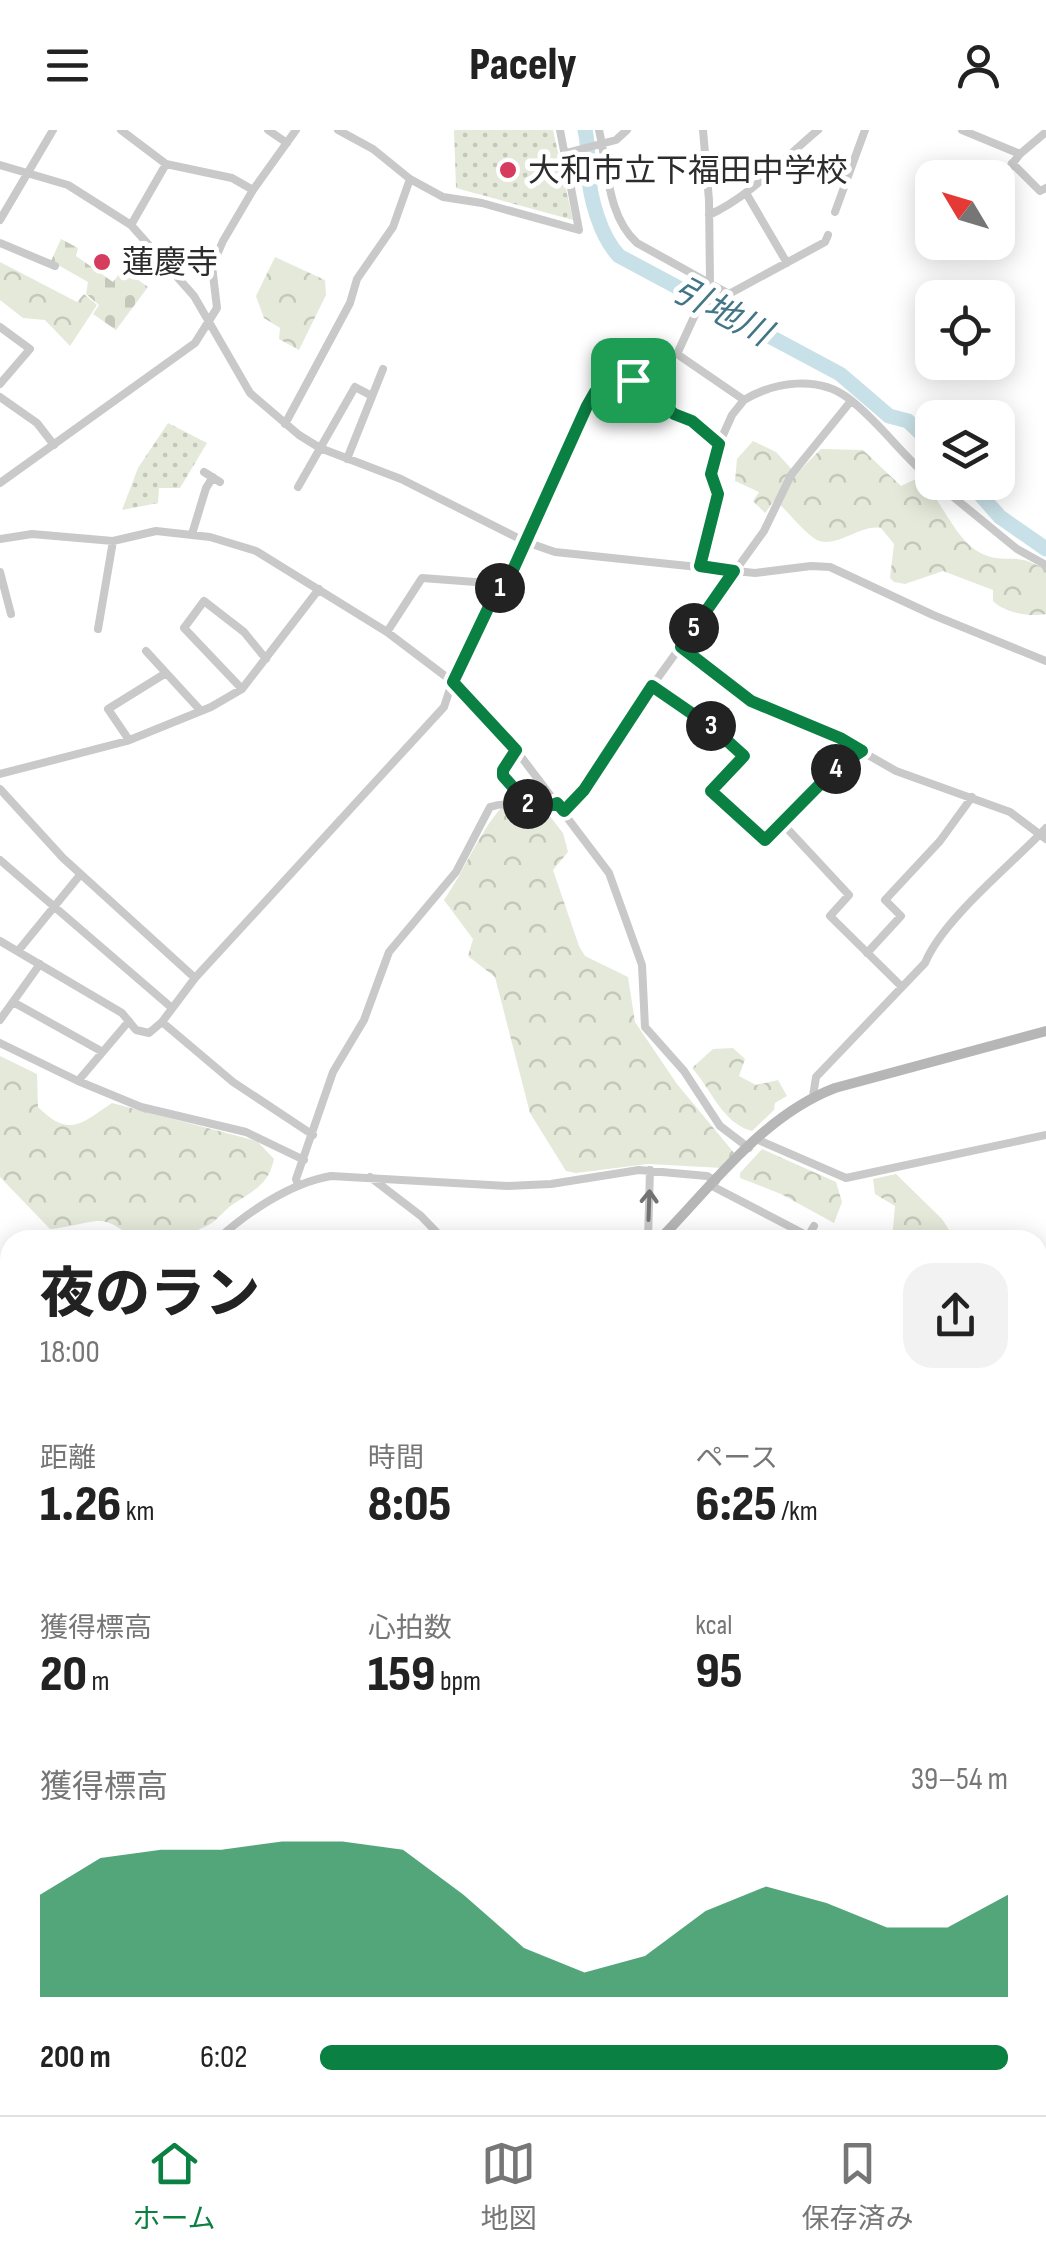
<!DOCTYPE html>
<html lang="ja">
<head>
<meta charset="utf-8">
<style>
	:root { --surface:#fff; --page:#f2f2f2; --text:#222; --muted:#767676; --line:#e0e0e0; --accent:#0b8043 }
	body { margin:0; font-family:"Sofia Sans Condensed","Noto Sans JP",sans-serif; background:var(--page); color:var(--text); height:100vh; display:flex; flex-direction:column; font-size:38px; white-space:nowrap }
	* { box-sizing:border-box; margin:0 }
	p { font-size:32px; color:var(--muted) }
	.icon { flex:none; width:55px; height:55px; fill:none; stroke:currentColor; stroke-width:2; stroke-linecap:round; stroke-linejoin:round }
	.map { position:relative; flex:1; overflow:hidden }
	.details { position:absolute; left:0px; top:1100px; width:1048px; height:885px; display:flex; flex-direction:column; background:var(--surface); border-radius:30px 30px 0 0; box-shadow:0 5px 25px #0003 }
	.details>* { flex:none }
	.needle { width:65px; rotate:308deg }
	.controls { position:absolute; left:915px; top:30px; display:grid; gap:20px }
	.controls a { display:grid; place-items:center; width:100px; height:100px; border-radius:20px; background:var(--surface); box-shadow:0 5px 25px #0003; font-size:50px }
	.pin { position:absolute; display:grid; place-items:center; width:85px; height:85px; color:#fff; margin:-42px; border-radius:20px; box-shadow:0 5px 15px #0006 }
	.km { position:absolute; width:50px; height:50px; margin:-25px; border-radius:50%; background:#222; color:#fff; font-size:28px; line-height:50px; text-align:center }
	.round { display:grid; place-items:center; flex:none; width:105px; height:105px; border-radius:30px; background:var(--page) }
	.overview { display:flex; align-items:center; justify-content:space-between; height:170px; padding:0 40px }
	h1 { font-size:55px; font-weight:800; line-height:75px }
	.stats { display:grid; grid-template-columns:repeat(3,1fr); gap:15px; height:170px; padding:10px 40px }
	.stats div { display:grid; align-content:center }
	.stats b { font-size:50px; font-weight:800 }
	.stats small { font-size:28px; font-weight:400 }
	.stats p { font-size:28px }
	.chart { height:280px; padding:20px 40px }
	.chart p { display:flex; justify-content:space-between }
	.chart svg { width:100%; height:180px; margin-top:10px; fill:var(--accent); opacity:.7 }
	ul { padding:0 40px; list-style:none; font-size:32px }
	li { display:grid; grid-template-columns:160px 120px 1fr; align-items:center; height:75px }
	li i { height:25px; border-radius:12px; background:var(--accent) }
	header { display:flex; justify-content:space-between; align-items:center; height:130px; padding:0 40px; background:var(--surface); font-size:45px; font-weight:800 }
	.menu { display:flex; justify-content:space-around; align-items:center; height:140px; border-top:2px solid var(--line); background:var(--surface); font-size:28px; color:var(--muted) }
	.menu a { display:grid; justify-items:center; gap:5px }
	.menu .selected { color:var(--accent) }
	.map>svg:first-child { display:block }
	.forest { fill:url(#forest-crowns) }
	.cemetery { fill:url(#cemetery-stones) }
	.park { fill:url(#park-dots) }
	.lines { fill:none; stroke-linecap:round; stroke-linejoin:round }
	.stream { stroke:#c8e0e7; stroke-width:2.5 }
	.river { stroke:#c8e0e7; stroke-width:15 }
	.street { stroke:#c9c9c9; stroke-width:8 }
	.secondary { stroke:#b6b6b6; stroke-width:10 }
	.oneway { stroke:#737373 }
	.route-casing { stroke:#fff; stroke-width:20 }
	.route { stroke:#0b8043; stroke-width:12 }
	.poi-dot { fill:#d53c5e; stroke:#fff; stroke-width:4 }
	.labels { text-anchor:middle; stroke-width:10; stroke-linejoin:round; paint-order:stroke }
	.poi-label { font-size:32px; fill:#2c2c2c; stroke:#fff; text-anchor:start }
	.water-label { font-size:35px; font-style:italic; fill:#427686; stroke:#fff }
</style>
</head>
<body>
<header><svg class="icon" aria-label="menu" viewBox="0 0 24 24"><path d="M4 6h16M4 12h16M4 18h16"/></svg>Pacely<svg class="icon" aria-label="person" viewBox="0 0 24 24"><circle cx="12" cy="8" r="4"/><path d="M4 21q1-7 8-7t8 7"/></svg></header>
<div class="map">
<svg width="1046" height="1985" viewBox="0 0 1046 1985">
	<defs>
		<pattern id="forest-crowns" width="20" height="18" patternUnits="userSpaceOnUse" patternTransform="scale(2.5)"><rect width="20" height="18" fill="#e4e9da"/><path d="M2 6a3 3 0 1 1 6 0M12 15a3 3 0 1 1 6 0" fill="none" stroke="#c4c8bb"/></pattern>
		<pattern id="cemetery-stones" width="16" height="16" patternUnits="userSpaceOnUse" patternTransform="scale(2.5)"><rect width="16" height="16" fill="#e4e9da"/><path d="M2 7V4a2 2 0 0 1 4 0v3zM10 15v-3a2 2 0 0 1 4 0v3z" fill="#c4c8bb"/></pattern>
		<pattern id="park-dots" width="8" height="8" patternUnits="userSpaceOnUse" patternTransform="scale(2.5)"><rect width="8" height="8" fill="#e4e9da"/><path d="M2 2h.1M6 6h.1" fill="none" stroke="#c4c8bb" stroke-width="1.8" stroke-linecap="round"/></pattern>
	</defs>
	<rect width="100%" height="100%" fill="#fff"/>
	<path class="forest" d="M275 127 325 150 326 165 299 220 279 209 280 198 264 188 256 166Z
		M0 132 77 172 84 164 97 175 70 216 45 190 23 188 0 170Z
		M753 311 776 322 796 344 821 319 863 320 901 356 918 348C943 368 954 413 985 425 998 431 1011 427 1024 430 1031 432 1039 436 1046 439V484C1030 487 1005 483 993 471V460L943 441 905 454 894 452 890 448 894 414 881 398C860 394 837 419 817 410 805 404 787 380 775 370L765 383 753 371 759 362 735 351 737 329Z
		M501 678 549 685 563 703 568 722 553 740 579 816 585 826 628 847 635 892 677 954 735 1024 723 1038 648 1034 576 1043 566 1041 530 983 495 847 468 826 473 809 444 770C465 740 477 706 501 678Z
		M733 918 745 929 739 946 756 955 778 950 787 966 775 973 774 980 752 1001C722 993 712 960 692 938L713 919Z
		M0 926 37 944 38 977C69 1008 81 994 112 973L257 1011 274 1029C269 1053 255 1060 235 1073 226 1078 220 1087 212 1093 191 1105 152 1118 130 1105 118 1098 111 1090 96 1091 80 1093 66 1098 50 1099L0 1047Z
		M762 1019 836 1052 842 1072 834 1093 781 1064 740 1048V1043Z
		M896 1044 942 1089 951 1103 933 1110H892L895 1076 875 1064 873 1049Z"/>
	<path class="cemetery" d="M61 109 78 118 76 126 113 152 123 139 148 157 116 200 93 184 99 175 86 164 88 152 51 131Z"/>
	<path class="park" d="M454 0H553L573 90 456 58Z
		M168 293 207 313 180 358H159L158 373 122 380 138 338Z
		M40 1975H128L103 1985H38Z"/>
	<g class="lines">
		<path class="stream" d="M259 1975 260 1985"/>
		<path class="river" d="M585 0C589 18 587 25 588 41 590 68 600 106 619 126L840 244 889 286 908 291 932 314
			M969 352 1000 387 1046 419
			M496 1975 519 1985
			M126 1985 161 1975
			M404 1985 417 1975"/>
		<path class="street" d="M121 0 166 34 232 48 253 60
			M268 0 287 13
			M338 0 373 19 410 49 443 67 482 73 579 100 560 0
			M599 0C608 38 607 86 637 113L729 164 825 112 828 105
			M703 0 709 70 710 152 677 224 744 270C774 252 818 245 848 268 879 291 902 326 932 350
			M962 0 1020 24
			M566 23 616 10 627 0
			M1012 33 1040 61 1046 58
			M0 35 68 55 131 95 194 166 250 263 299 305 320 318 401 349 526 412 555 422 755 443 811 436 830 437 933 485 1046 531
			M998 52 1020 24 1046 2
			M746 63 787 133
			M835 82 865 0
			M709 85C751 66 783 29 818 0
			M0 90 53 0
			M131 95 166 34
			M0 113 55 136
			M0 197 30 219 0 254
			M0 267 37 293 54 315
			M285 294 350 173 357 149 393 97 410 49
			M347 329 383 239
			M204 342 220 352
			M935 352 1017 419 1046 435
			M0 353 195 213 217 178 212 136 223 111 253 60 296 0
			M298 357 355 257 372 266
			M192 404 206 358 213 347
			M0 409 32 404 113 411 156 401 210 407 256 421 387 502 453 552 516 620 609 743 642 835 645 897 684 941 720 996 749 1018
			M699 436 718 364 711 344 719 314 732 285 744 270
			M0 442 11 484
			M98 499 113 411
			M387 502 422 448 502 454
			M681 517 751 571 840 609 896 641 1010 682 1046 709
			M146 521 201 581
			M652 556 713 598 743 626 711 661 765 710 837 637 861 621
			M242 559 184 498 204 471 244 502 266 529
			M129 610 108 579 166 543
			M516 620 503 640V646L529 676
			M0 644 127 611 211 577 242 559 319 459
			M0 659 63 728 195 848
			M563 681 584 660 652 556 764 401 791 345 851 271
			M782 693 849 765 830 786 902 857
			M0 730 172 878
			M0 811 122 883 136 900 149 903 162 892 195 848 444 577C458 532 482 480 512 442L595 262 617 243 647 258 674 284 692 291 719 314
			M18 821 80 745
			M867 823 901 786 885 770 940 711 972 667
			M13 872 101 921
			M0 890 40 834
			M162 892 233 952 313 1005
			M0 913 78 951 141 977 246 1002 304 1030
			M78 951 129 891
			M813 966 816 947 925 833C943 789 1012 734 1046 698
			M756 1009 846 1048 1046 1005
			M370 1047 421 1086 444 1110
			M298 1056 296 1049 333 942 364 890 389 822 456 742 490 677C512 669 535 681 557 673
			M712 1056 808 1106
			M217 1110C246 1083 290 1053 331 1046L507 1056 551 1054 639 1040 707 1046 716 1051
			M648 1110 650 1040
			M806 1110 814 1096
			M0 1167 10 1164
			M1038 1189 1046 1185
			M10 1245V1251
			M0 1285 10 1276
			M1038 1304 1046 1322
			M0 1350 10 1340
			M0 1362 10 1373
			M0 1500 10 1511
			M0 1529 10 1526
			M1038 1540 1046 1551
			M1038 1582 1046 1583
			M0 1639 10 1632
			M0 1691 10 1700
			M1038 1736 1046 1734
			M1038 1894 1046 1895
			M383 1985H388
			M433 1985 436 1975"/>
		<path class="secondary" d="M659 1110C712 1056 762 986 835 958L1046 901
			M1038 1461 1046 1469
			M0 1752H10
			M0 1936 10 1942
			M976 1975 994 1985
			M752 1985 754 1975
			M1030 1985 1046 1980"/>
	</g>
	<defs><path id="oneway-shaft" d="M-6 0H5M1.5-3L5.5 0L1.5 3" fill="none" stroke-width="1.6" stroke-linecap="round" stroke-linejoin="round" transform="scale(2.5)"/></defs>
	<use class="oneway" href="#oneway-shaft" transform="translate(649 1075) rotate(-88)"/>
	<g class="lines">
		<defs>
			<path id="route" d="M617 243 647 258 674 284 692 291 719 314 711 344 718 364 700 436 734 441 681 517 751 571 840 608 862 621 837 637 765 710 711 661 744 626 713 598 652 556 584 660 564 681 557 673 547 677 530 676 503 646V640L516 620 453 552 493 468 512 442 587 276 595 262Z"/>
		</defs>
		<use href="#route" class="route-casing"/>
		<use href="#route" class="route"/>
	</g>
	<g class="poi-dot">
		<circle cx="508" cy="40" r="10"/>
		<circle cx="102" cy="132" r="10"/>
	</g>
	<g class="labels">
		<g class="poi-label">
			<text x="528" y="51">大和市立下福田中学校</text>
			<text x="122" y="143">蓮慶寺</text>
		</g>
		<g class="water-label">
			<text transform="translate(722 181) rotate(28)" y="12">引地川</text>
		</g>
	</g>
</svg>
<div class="controls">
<a><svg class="needle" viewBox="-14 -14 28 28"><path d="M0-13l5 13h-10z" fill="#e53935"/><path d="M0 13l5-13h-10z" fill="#767676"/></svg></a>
<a><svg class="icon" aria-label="locate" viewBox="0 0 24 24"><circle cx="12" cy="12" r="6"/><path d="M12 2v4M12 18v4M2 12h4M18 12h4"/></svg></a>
<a><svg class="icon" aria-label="layers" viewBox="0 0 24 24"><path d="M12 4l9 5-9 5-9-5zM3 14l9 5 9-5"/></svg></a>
</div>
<div class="pin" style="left:633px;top:250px;background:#1e9e55"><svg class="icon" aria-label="arrive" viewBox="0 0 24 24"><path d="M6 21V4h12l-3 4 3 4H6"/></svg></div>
<b class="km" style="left:500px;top:458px">1</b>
<b class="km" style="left:528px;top:674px">2</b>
<b class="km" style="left:711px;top:596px">3</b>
<b class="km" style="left:836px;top:639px">4</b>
<b class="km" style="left:694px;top:498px">5</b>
<section class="details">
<div class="overview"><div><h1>夜のラン</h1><p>18:00</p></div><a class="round"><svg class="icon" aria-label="share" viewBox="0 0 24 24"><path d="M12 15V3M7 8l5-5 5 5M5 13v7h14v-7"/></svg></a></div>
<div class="stats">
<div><p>距離</p><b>1.26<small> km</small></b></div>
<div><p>時間</p><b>8:05</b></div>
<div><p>ペース</p><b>6:25<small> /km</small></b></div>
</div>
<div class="stats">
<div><p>獲得標高</p><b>20<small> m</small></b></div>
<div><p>心拍数</p><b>159<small> bpm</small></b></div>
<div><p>kcal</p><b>95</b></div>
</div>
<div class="chart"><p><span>獲得標高</span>39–54 m</p>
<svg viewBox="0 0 160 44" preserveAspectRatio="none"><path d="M0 44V19L10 10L20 8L30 8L40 6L50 6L60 8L70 19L80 32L90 38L100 34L110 23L120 17L130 21L140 27L150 27L160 19V44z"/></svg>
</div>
<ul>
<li><b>200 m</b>6:02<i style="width:100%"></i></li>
</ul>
</section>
</div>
<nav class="menu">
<a class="selected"><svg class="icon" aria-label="home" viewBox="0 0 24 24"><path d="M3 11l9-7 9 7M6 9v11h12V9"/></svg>ホーム</a>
<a><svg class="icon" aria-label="map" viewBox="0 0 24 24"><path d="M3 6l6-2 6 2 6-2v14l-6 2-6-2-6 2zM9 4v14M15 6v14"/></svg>地図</a>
<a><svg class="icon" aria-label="saved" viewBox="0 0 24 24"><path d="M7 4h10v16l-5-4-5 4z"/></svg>保存済み</a>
</nav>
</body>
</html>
